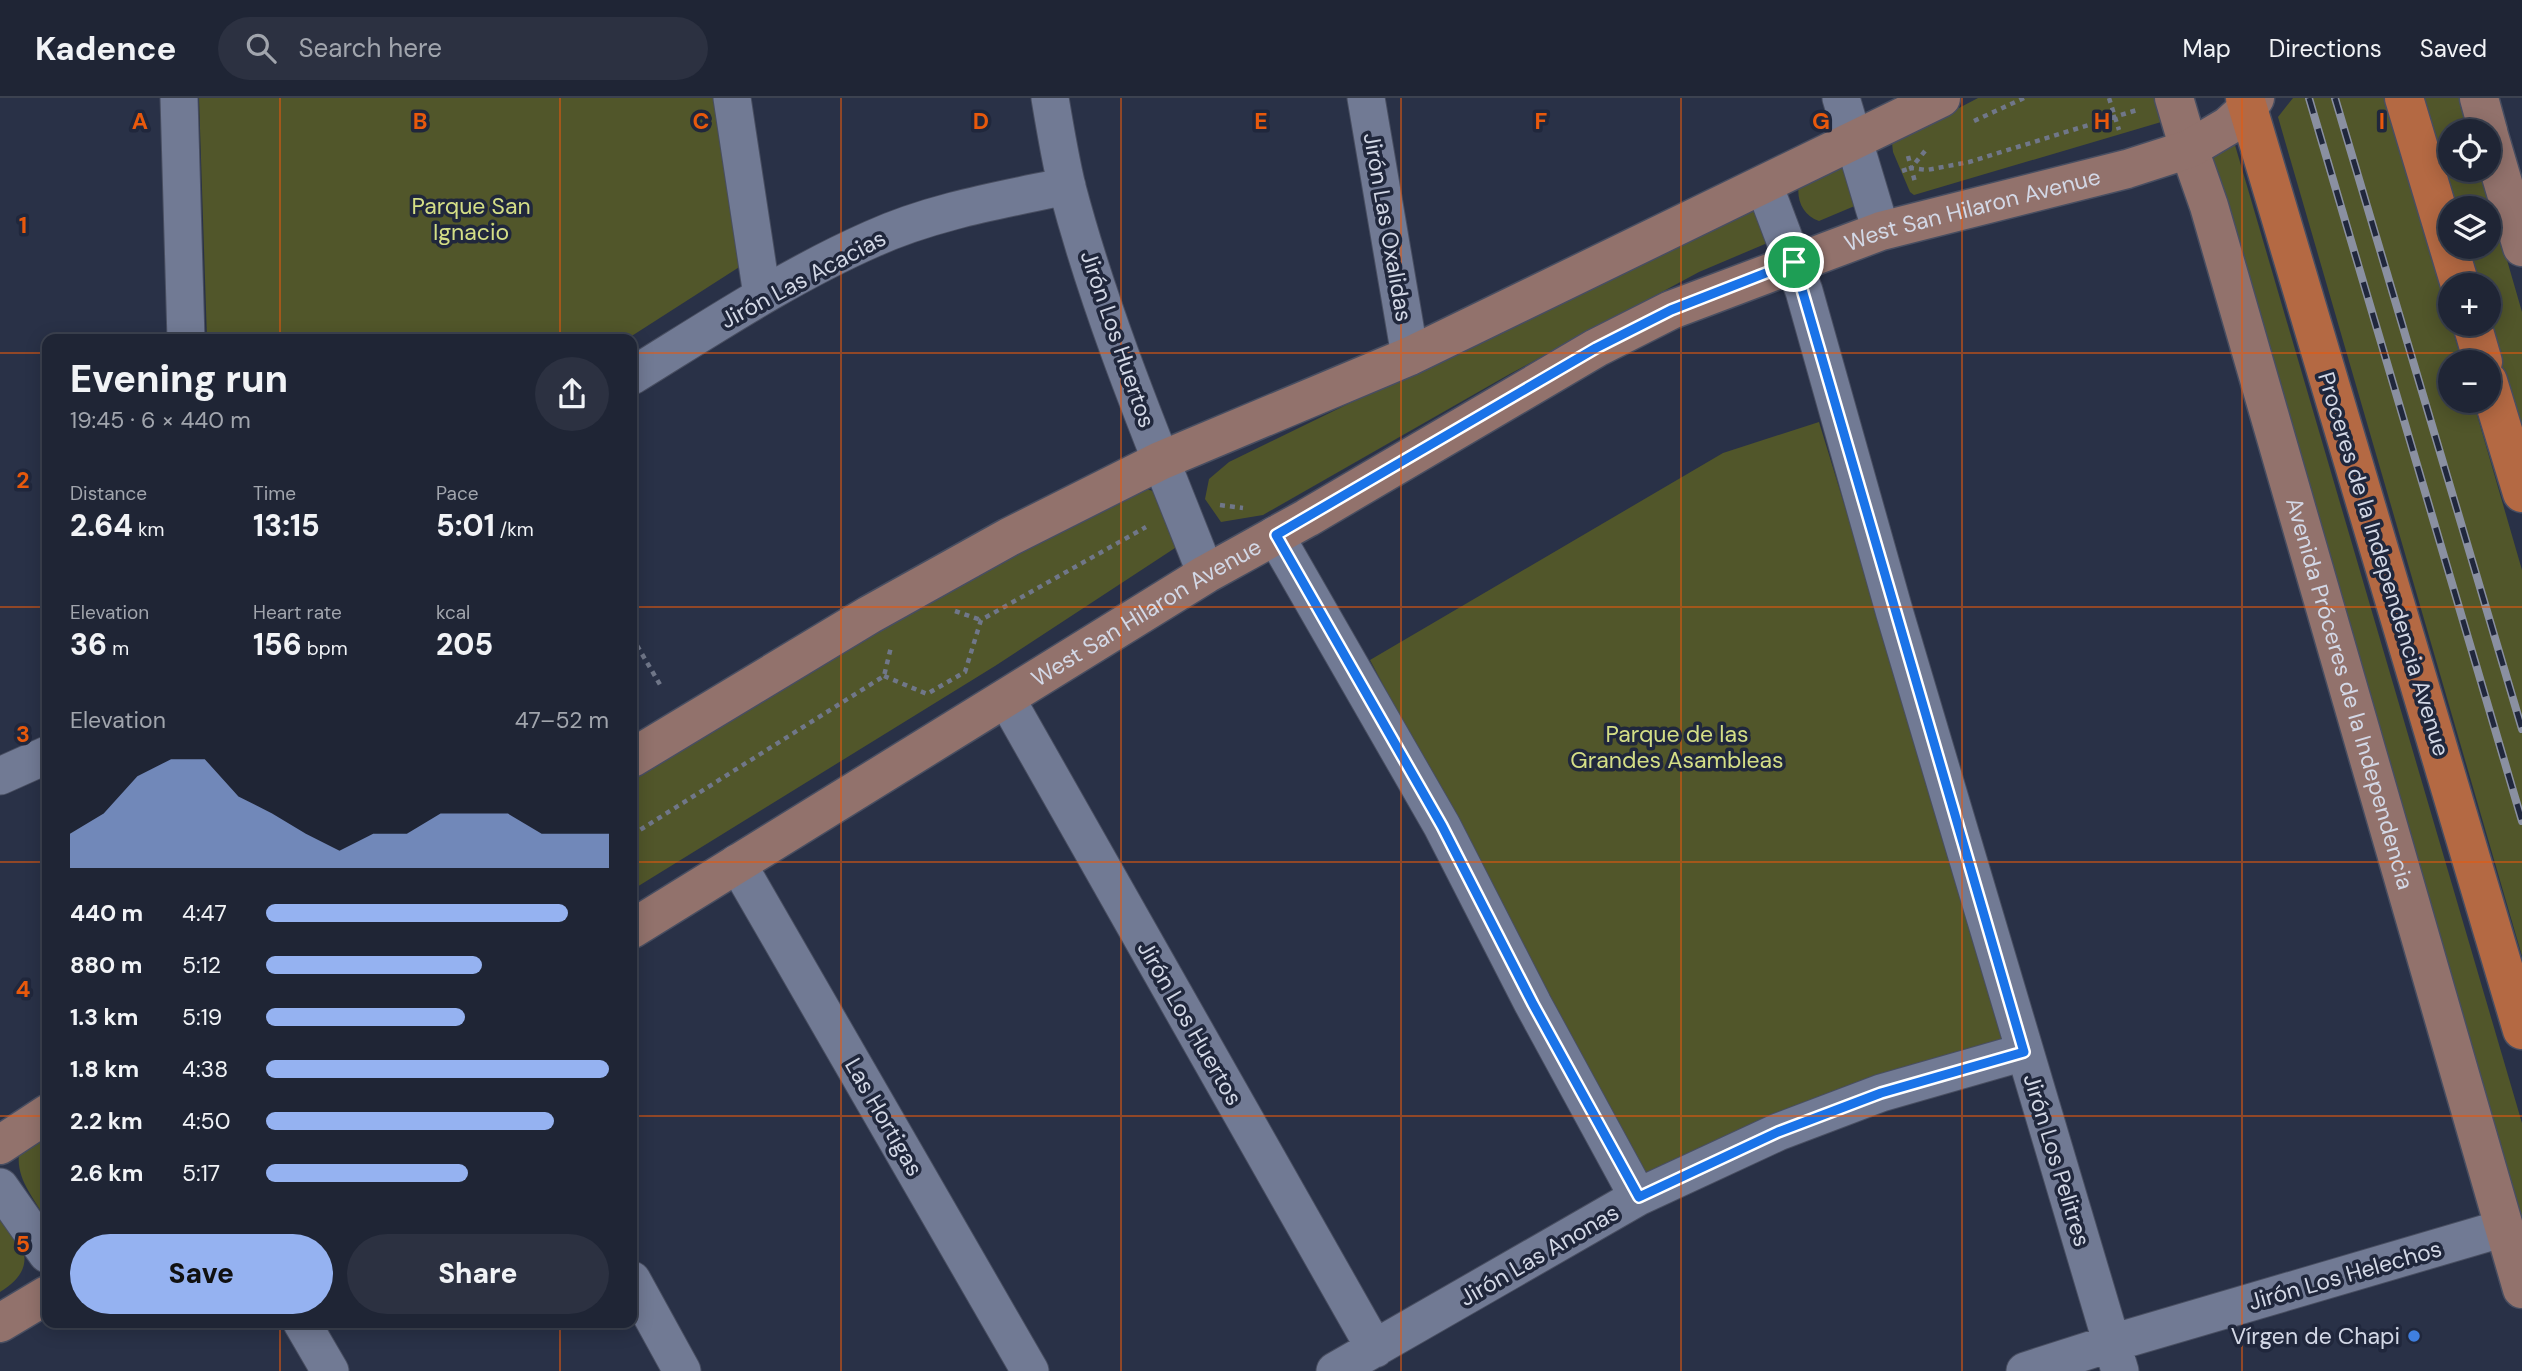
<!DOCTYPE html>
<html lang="en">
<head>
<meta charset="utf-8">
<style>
	:root { --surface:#1f2535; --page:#2c3141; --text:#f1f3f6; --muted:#a1a5ad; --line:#3c4250; --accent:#95b2f1 }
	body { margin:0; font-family:"DM Sans",sans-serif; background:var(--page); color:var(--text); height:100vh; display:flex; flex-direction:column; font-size:26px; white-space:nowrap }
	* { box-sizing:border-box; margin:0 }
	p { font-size:23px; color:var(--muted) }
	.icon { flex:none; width:38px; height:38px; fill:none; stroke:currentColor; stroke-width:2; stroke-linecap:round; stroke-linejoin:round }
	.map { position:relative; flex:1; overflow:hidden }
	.sheet { position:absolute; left:42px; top:236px; width:595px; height:994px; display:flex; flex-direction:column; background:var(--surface); border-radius:14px; box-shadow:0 4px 18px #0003,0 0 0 2px var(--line) }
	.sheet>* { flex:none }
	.controls { position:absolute; left:2438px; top:21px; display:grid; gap:14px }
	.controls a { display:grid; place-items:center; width:63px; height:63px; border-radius:50%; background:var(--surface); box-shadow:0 4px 18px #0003,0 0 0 2px var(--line); font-size:35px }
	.pin { position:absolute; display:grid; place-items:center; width:60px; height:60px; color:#fff; margin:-30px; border:4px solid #fff; border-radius:50%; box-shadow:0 2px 7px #0007 }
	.round { display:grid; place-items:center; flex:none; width:74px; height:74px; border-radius:37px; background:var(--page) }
	.headline { display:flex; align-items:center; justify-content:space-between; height:119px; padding:0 28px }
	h1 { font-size:38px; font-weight:800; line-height:52px }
	.figures { display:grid; grid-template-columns:repeat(3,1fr); gap:10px; height:119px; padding:7px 28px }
	.figures div { display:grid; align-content:center }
	.figures b { font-size:30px; font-weight:800 }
	.figures small { font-size:19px; font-weight:400 }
	.figures p { font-size:19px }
	.chart { height:196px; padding:14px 28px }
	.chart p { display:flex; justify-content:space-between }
	.chart svg { width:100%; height:126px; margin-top:7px; fill:var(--accent); opacity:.7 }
	.primary-button { display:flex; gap:14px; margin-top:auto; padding:14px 28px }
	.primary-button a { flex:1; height:80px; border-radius:42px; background:var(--accent); color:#111; font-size:28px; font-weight:800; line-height:80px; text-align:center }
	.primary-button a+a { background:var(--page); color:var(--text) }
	ul { padding:0 28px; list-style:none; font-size:23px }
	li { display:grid; grid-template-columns:112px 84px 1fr; align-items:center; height:52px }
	li i { height:18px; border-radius:9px; background:var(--accent) }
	header { display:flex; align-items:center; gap:42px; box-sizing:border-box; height:98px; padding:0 35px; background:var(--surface); border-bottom:2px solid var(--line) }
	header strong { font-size:33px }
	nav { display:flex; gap:38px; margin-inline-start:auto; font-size:24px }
	.search { width:490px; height:63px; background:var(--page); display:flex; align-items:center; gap:18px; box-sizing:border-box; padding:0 24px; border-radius:38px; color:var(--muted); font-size:26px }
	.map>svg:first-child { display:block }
	.green { fill:#51562a }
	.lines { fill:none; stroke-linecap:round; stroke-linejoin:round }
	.street-casing { stroke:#484e61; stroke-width:39 }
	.secondary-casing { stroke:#484e61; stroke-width:41 }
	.primary-casing { stroke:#484e61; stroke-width:41 }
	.path { stroke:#707789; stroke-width:4.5; stroke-dasharray:5 5; stroke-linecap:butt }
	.street { stroke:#717a94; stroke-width:37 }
	.secondary { stroke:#92726c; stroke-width:38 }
	.primary { stroke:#b46943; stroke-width:38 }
	.rail-casing { stroke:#8a90a1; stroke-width:8 }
	.rail { stroke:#20273c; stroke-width:5; stroke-dasharray:16; stroke-linecap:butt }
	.route-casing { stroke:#fff; stroke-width:14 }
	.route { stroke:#1a73e8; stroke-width:9 }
	.grid { fill:none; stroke:#e8590c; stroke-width:2; stroke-opacity:0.55 }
	.shop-dot { fill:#3f7fe0; stroke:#20273c; stroke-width:2.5 }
	.labels { text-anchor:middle; stroke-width:7; stroke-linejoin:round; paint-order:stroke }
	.park-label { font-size:23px; fill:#d4de86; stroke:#20273c }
	.street-label { font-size:23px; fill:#d3d8e6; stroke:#20273c }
	.poi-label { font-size:23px; fill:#d3d8e6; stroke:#20273c; text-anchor:end }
	.grid-label { font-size:23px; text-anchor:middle; font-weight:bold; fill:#e8590c; stroke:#20273c; stroke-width:7; stroke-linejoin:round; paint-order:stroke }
</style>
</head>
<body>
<header>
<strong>Kadence</strong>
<div class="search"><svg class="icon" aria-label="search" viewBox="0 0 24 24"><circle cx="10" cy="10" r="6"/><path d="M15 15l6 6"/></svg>Search here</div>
<nav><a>Map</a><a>Directions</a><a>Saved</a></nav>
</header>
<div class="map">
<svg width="2522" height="1273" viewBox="0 0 2522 1273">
	<rect width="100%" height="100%" fill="#293147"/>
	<path class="green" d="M199 0H715L744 166 627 241H207Z
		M1978 0H2162L2168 22 1914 97 1910 94 1893 54 1892 45Z
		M2293 0H2385L2462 264H2450V303H2473L2522 472V858L2278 19Z
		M2420 0H2460L2469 33H2450V72H2481L2522 214V343L2488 226V187H2475L2464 149H2488V110H2452Z
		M2230 30 2522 1025V1150L2205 41Z
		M1840 65 1848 71 1857 107 1819 123C1803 117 1796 102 1799 86Z
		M1752 109 1757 112 1768 139 1765 146 1699 174 1508 277 1263 417 1221 424 1205 401 1209 381 1229 364Z
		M1819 324 2007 939 1804 1007 1643 1080 1370 562 1723 355Z
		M1142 390 1157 394 1175 428V450L995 568 632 792V674L866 531Z
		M47 1039V1123C35 1102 16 1081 19 1057Z
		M0 1108C19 1141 44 1167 0 1194Z"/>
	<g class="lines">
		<defs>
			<path id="street" d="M179 0 186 242
				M732 0 762 197
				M1050 0C1055 30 1060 60 1067 89 1102 222 1156 349 1206 476
				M1366 0 1410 258
				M1841 0 1881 133
				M1764 87 1804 193 1895 516 2120 1273
				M632 278C710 230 788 178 872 141 934 113 1001 102 1067 88
				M1275 437 1442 728 1533 906 1638 1099
				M1006 600 1375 1251
				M0 678 47 657
				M737 765 1030 1273
				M0 1089 47 1156
				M632 1182 682 1273
				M302 1225 330 1273
				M1335 1273 1638 1099 1778 1034 1881 995 2024 954
				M2025 1273 2112 1245 2504 1130"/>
			<g id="secondary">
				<path id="s1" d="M2174 0 2189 51 2209 108 2522 1191"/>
				<path d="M2479 0 2488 33"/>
				<path d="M2488 34 2522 149"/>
				<path d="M632 660 869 517 1009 439 1160 363 1410 258 1941 0"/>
				<path id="s2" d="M632 831 1206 476 1307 420 1596 250 1671 212 1881 133 2127 71 2189 51 2228 28 2248 10 2255 0"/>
				<path d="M0 1047 47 1016"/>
				<path d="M0 1225 47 1197"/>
			</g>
			<path id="primary" d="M2245 0 2522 932
				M2404 0 2460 187
				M2472 226 2483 264
				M2488 283 2522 395"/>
		</defs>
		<use href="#street" class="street-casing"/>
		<use href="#secondary" class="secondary-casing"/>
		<use href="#primary" class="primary-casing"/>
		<path class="path" d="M2109 0 2119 32
			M1974 23 2024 0
			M1925 53 1911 70 1927 72 1969 64 2137 12
			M1908 58 1915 84
			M1902 73 1911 70
			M1220 407 1243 410
			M955 513 981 522
			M632 539 662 590
			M884 578 927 596 965 574 981 522 1146 429
			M632 737 884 578 891 549"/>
		<use href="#street" class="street"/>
		<use href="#secondary" class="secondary"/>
		<use href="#primary" class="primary"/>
		<defs>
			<path id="rail" d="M2309 0 2522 723
				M2335 0 2522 631"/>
		</defs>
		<use href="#rail" class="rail-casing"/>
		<use href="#rail" class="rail"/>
	</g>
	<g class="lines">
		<defs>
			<path id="route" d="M1794 164 2024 954 1881 995 1778 1034 1639 1099 1533 906 1442 728 1276 437 1596 250 1671 212Z"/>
		</defs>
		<use href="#route" class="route-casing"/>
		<use href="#route" class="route"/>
	</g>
	<path class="grid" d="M280 0V242M560 0V242M841 0V1273M1121 0V1273M1401 0V1273M1681 0V1273M1962 0V1273M2242 0V1273M0 255H47M632 255H2522M0 509H47M632 509H2522M0 764H47M632 764H2522M0 1018H47M632 1018H2522M280 1225V1273M560 1225V1273"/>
	<circle class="shop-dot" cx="2414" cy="1238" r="7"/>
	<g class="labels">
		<g class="park-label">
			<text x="471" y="116">Parque San<tspan x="471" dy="26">Ignacio</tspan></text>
			<text x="1677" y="644">Parque de las<tspan x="1677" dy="26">Grandes Asambleas</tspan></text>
		</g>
		<g class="street-label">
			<text dy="8" stroke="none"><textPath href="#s2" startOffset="1528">West San Hilaron Avenue</textPath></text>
			<text transform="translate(1388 129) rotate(80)" y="8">Jirón Las Oxalidas</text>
			<text transform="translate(803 181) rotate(-28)" y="8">Jirón Las Acacias</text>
			<text transform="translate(1118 241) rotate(71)" y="8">Jirón Los Huertos</text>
			<text transform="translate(2384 466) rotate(73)" y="8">Proceres de la Independencia Avenue</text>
			<text dy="8" stroke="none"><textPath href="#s2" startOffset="604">West San Hilaron Avenue</textPath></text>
			<text dy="8" stroke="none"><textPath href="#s1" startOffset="621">Avenida Próceres de la Independencia</textPath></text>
			<text transform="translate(1190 925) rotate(60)" y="8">Jirón Los Huertos</text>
			<text transform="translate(884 1019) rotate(60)" y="8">Las Hortigas</text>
			<text transform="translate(2057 1062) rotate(73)" y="8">Jirón Los Pelitres</text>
			<text transform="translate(1539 1157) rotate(-30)" y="8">Jirón Las Anonas</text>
			<text transform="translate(2345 1177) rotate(-16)" y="8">Jirón Los Helechos</text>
		</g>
		<g class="poi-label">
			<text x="2400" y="1246">Vírgen de Chapi</text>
		</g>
	</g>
	<g class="grid-label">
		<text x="140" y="31">A</text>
		<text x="420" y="31">B</text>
		<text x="701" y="31">C</text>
		<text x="981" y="31">D</text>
		<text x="1261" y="31">E</text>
		<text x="1541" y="31">F</text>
		<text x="1821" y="31">G</text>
		<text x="2102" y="31">H</text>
		<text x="2382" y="31">I</text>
		<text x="23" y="135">1</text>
		<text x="23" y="390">2</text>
		<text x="23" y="644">3</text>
		<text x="23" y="899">4</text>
		<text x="23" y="1154">5</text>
	</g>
</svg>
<div class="controls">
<a><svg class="icon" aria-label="locate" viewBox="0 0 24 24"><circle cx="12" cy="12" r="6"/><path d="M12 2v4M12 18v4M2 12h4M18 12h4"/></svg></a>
<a><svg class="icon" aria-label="layers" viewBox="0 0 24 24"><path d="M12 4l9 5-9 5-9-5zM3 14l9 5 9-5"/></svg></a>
<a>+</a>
<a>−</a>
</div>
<div class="pin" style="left:1794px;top:164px;background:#1e9e55"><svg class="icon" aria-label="arrive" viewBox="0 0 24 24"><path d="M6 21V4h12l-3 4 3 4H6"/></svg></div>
<section class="sheet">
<div class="headline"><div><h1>Evening run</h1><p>19:45 · 6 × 440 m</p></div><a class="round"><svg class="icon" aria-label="share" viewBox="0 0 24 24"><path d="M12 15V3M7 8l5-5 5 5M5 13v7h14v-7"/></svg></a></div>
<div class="figures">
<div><p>Distance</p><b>2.64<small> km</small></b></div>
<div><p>Time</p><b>13:15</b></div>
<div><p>Pace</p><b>5:01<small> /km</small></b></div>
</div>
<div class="figures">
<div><p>Elevation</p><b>36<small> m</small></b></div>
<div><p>Heart rate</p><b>156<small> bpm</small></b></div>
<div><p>kcal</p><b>205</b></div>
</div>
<div class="chart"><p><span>Elevation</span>47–52 m</p>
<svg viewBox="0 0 160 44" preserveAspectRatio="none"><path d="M0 44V32L10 25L20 12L30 6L40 6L50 19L60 25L70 32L80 38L90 32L100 32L110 25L120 25L130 25L140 32L150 32L160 32V44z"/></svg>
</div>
<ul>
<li><b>440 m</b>4:47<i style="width:88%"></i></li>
<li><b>880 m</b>5:12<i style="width:63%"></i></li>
<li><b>1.3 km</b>5:19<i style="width:58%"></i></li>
<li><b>1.8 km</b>4:38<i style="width:100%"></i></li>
<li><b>2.2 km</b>4:50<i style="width:84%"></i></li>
<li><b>2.6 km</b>5:17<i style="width:59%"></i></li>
</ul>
<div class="primary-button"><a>Save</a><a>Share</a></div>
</section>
</div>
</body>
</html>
